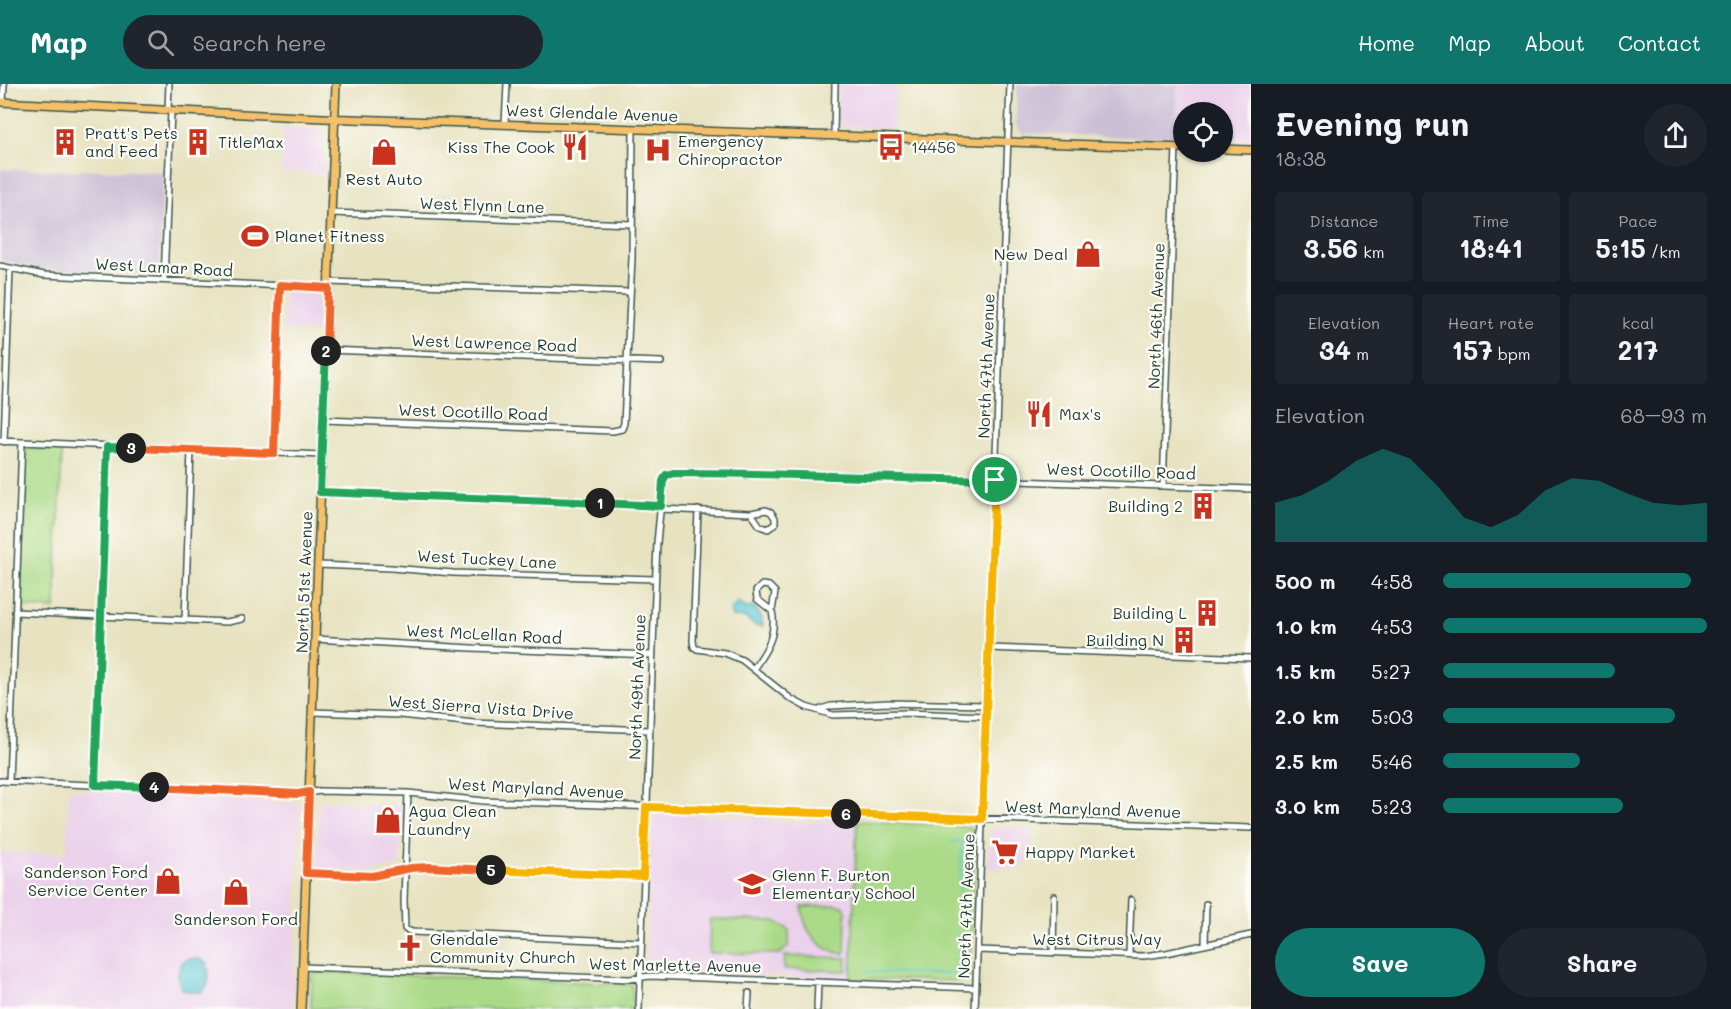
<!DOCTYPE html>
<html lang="en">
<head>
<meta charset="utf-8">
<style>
	:root { --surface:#171b24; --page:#20242c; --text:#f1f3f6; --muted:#9ea1a6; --accent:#0f766e }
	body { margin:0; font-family:Mali,sans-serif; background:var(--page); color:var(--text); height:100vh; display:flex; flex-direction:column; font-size:22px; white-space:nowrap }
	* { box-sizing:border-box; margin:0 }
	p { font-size:20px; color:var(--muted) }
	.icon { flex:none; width:33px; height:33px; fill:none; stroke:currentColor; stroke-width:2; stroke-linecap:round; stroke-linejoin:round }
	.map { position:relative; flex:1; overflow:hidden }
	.drawer { display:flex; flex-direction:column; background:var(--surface); width:480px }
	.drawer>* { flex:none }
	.tools { position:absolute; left:1173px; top:18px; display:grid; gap:12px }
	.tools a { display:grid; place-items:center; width:60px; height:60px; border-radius:50%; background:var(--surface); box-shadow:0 2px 4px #0004; font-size:30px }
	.pin { position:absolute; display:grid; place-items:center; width:51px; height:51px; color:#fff; margin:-26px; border:3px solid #fff; border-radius:50%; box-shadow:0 2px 6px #0007 }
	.km { position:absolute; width:30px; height:30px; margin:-15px; border-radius:50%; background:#222; color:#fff; font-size:16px; line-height:30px; text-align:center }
	.round { display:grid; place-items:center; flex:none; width:63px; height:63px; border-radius:32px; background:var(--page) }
	.head { display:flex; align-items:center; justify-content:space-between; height:102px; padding:0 24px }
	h1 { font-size:33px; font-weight:800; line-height:45px }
	.figures { display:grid; grid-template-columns:repeat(3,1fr); gap:9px; height:102px; padding:6px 24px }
	.figures div { display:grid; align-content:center; border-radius:6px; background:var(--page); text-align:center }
	.figures b { font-size:26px; font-weight:800 }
	.figures small { font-size:16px; font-weight:400 }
	.figures p { font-size:16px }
	.chart { height:168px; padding:12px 24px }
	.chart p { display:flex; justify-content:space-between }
	.chart svg { width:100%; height:108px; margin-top:6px; fill:var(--accent); opacity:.7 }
	.action { display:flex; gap:12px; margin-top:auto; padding:12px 24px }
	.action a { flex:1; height:69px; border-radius:36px; background:var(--accent); color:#fff; font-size:24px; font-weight:800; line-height:69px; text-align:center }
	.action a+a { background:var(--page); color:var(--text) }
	ul { padding:0 24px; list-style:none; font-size:20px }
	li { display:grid; grid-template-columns:96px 72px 1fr; align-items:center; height:45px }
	li i { height:15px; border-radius:8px; background:var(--accent) }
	header { display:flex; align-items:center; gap:36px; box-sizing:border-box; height:84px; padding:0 30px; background:var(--accent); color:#fff }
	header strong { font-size:28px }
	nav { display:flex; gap:33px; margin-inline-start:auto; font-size:21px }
	.search { width:420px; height:54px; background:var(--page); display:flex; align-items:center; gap:15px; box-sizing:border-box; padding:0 21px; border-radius:33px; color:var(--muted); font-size:22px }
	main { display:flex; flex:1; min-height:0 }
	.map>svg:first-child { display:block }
	.built { fill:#ebd1eb }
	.industrial { fill:#cbbfd5 }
	.green { fill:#aada87; stroke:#648c5e; stroke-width:1.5 }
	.water { fill:#5bc6d5; stroke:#3d8284; stroke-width:1.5 }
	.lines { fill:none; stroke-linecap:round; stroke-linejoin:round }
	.stream { stroke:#5bc6d5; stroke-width:1.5 }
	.minor-casing { stroke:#3d5649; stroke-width:8 }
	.major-casing { stroke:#3d5649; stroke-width:10 }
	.minor { stroke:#fff; stroke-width:5 }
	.major { stroke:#f4c16a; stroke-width:7 }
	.split-1-casing { stroke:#fff; stroke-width:12 }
	.split-2-casing { stroke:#fff; stroke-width:12 }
	.split-3-casing { stroke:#fff; stroke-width:12 }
	.split-4-casing { stroke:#fff; stroke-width:12 }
	.split-5-casing { stroke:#fff; stroke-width:12 }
	.split-6-casing { stroke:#fff; stroke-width:12 }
	.split-7-casing { stroke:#fff; stroke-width:12 }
	.split-1 { stroke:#22a559; stroke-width:8 }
	.split-2 { stroke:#22a559; stroke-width:8 }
	.split-3 { stroke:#f0652b; stroke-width:8 }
	.split-4 { stroke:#22a559; stroke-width:8 }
	.split-5 { stroke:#f0652b; stroke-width:8 }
	.split-6 { stroke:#f5b400; stroke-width:8 }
	.split-7 { stroke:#f5b400; stroke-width:8 }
	.labels { text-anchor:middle; stroke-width:4.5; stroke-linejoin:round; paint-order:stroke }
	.street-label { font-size:16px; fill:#1f3d34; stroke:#fdfcf7 }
	.poi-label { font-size:16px; fill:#1f3d34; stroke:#fdfcf7; text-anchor:start }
</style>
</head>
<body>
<header>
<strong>Map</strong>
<div class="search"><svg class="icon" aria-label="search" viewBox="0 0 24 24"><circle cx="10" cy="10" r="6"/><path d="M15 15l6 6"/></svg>Search here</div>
<nav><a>Home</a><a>Map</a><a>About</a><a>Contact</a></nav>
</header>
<main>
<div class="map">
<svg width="1251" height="925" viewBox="0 0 1251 925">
	<rect width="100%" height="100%" fill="#fdfcf7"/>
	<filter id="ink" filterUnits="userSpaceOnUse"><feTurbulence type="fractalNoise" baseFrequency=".0167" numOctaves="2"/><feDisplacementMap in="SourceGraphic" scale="12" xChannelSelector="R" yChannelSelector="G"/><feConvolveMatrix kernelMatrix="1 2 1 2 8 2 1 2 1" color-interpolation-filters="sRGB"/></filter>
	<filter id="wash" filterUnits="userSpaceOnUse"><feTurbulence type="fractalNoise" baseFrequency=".008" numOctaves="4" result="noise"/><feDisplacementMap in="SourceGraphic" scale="24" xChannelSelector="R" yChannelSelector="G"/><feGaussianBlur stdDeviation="1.35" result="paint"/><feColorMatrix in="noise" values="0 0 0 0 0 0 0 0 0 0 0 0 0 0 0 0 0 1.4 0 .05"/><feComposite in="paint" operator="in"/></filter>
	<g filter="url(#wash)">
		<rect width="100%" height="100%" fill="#e7e2c0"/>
		<path class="built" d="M839 0H896L894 45 840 42 838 38Z
			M1177 0H1251V56L1223 54 1222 28H1184L1183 55H1176Z
			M283 43 319 45 323 47 324 90 281 88Z
			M288 207 315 208 318 210V249L283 247 284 211Z
			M69 706 297 719 300 725 293 925H0V768L66 770Z
			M324 717 399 721 402 725 400 781 372 787 318 784 317 779 319 724Z
			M657 729 763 733 768 737 812 738 817 735 857 737 851 895 648 887 646 881 652 733Z
			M995 743 1032 744V773L1017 785 987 784 989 749Z"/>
		<path class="industrial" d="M1017 0H1177L1176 55 1022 49 1016 41Z
			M0 85 79 87 82 85 163 88 159 186 155 190 41 185 0 176Z"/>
		<path class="green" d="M28 365 58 366 62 369 55 525 25 523 20 519 25 368Z
			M857 737 969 743 973 746 974 810 969 897 851 895Z
			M836 821 843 822 846 826 845 870C820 867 803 848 802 823Z
			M710 835 775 837 789 846V861L780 870 709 869Z
			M785 872 847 874 846 887 784 885Z
			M317 888 628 900 632 901 633 925H311L312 892Z"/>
		<path class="water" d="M738 518 747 524 755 523 762 534 763 542 754 541 745 534 732 533 730 526Z
			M188 875H200L207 880C210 889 210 903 201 908L187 907 180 903C177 893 177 879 188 875Z"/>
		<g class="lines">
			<path class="stream" d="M951 758 962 757 960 808
				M866 888 950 890 960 880 958 849"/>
		</g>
	</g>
	<g filter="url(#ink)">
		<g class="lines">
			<defs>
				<path id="minor" d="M3 18 4 0
					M168 27 169 0
					M505 40 507 0
					M834 51 835 0
					M331 129 632 140
					M0 182 44 191 328 204
					M164 196 171 27
					M328 198 629 208
					M326 266 661 278
					M323 336 613 347 622 345 624 339 632 174 633 45
					M0 357 322 371
					M4 358 10 184
					M274 369 280 201
					M1163 402 1176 63
					M320 408 661 421
					M660 425 751 429
					M698 426 693 557 694 563 697 565 725 569 742 576 791 615 806 623 833 631 907 629 986 632
					M766 426 771 428 775 434V440L768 445 760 442 751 429Z
					M318 481 391 484 453 489 655 495
					M762 501 769 502 775 508 772 527 757 515 756 507Z
					M15 528 227 538 242 535
					M185 536 191 366
					M315 555 471 564 652 571
					M989 564 1251 574
					M754 584C767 566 777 550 772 527
					M821 625 831 622 888 619 986 621
					M312 628 400 631 474 639 649 646
					M0 697 298 710 321 707 408 709 484 717 1251 744
					M9 697 22 359
					M95 701 107 363
					M408 709 404 815 405 845 412 848 641 858
					M306 789 372 792 411 784 428 783 643 792
					M1205 861 1206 820
					M978 866 1144 872 1166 869 1251 851
					M1053 869 1054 812
					M1129 871 1131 816
					M302 883 630 895 650 892 976 904
					M639 925 657 459 663 397 666 391 674 389 809 392 836 391 1251 405
					M748 925 749 909
					M817 925 818 898
					M975 925 1010 0"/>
				<path id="major" d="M0 18 323 34 1184 64
					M1222 65 1251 66
					M301 925 336 0"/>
			</defs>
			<use href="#minor" class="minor-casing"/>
			<use href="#major" class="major-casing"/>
			<use href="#minor" class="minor"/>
			<use href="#major" class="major"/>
		</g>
	</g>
	<g class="lines" filter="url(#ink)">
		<defs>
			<path id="split-1" d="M600 419 661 422 663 397 666 391 674 389C781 389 888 395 995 396"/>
			<path id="split-2" d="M326 267 320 408 600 419"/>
			<path id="split-3" d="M131 364 274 369 280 201 328 204 326 267"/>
			<path id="split-4" d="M131 364 107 363 95 701 154 703"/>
			<path id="split-5" d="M154 703 298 710 309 708 306 789 372 792 411 784 428 783 491 786"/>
			<path id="split-6" d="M491 786 643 792 646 723 846 730"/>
			<path id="split-7" d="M846 730 982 735 995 396"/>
		</defs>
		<use href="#split-1" class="split-1-casing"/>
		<use href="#split-2" class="split-2-casing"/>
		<use href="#split-3" class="split-3-casing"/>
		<use href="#split-4" class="split-4-casing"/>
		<use href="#split-5" class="split-5-casing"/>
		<use href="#split-6" class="split-6-casing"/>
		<use href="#split-7" class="split-7-casing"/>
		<use href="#split-1" class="split-1"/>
		<use href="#split-2" class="split-2"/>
		<use href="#split-3" class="split-3"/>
		<use href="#split-4" class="split-4"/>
		<use href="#split-5" class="split-5"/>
		<use href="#split-6" class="split-6"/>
		<use href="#split-7" class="split-7"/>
	</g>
	<defs>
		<symbol id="building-bare" viewBox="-9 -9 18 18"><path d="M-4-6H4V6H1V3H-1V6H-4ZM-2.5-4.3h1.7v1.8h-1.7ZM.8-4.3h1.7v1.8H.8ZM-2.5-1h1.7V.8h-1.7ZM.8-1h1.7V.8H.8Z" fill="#c8321e" stroke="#fdfcf7" stroke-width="2.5" paint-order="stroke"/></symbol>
		<symbol id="restaurant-bare" viewBox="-9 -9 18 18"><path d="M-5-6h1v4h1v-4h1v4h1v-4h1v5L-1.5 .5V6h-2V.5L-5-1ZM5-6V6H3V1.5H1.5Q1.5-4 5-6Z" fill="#c8321e" stroke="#fdfcf7" stroke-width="2.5" paint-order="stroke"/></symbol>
		<symbol id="bus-bare" viewBox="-9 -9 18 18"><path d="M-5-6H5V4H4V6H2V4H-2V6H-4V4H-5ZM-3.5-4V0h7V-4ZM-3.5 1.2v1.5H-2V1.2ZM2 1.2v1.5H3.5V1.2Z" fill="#c8321e" stroke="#fdfcf7" stroke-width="2.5" paint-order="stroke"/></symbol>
		<symbol id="hospital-bare" viewBox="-9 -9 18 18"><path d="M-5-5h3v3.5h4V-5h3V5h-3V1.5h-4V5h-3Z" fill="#c8321e" stroke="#fdfcf7" stroke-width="2.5" paint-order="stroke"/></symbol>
		<symbol id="shop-bare" viewBox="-9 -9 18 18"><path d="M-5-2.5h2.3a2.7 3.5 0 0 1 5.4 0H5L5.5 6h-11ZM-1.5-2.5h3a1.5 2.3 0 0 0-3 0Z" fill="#c8321e" stroke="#fdfcf7" stroke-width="2.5" paint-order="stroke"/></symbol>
		<symbol id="stadium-bare" viewBox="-9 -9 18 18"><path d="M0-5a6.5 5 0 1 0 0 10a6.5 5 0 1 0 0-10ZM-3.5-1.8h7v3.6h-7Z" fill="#c8321e" stroke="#fdfcf7" stroke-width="2.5" paint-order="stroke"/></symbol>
		<symbol id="supermarket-bare" viewBox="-9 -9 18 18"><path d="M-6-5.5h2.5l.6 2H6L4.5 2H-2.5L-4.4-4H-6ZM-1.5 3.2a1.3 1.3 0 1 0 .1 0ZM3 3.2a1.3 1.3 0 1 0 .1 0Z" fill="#c8321e" stroke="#fdfcf7" stroke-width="2.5" paint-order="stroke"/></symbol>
		<symbol id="school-bare" viewBox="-9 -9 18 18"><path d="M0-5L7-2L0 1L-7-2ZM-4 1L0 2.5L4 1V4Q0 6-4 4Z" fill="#c8321e" stroke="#fdfcf7" stroke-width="2.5" paint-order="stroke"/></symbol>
		<symbol id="church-bare" viewBox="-9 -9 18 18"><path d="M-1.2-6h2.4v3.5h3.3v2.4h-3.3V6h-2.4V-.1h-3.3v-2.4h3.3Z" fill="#c8321e" stroke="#fdfcf7" stroke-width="2.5" paint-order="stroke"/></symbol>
	</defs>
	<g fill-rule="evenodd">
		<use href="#building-bare" x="46" y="39" width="38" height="38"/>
		<use href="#building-bare" x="179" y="39" width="38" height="38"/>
		<use href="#restaurant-bare" x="556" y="44" width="38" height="38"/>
		<use href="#bus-bare" x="872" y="44" width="38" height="38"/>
		<use href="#hospital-bare" x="639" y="47" width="38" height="38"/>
		<use href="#shop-bare" x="365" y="49" width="38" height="38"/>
		<use href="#stadium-bare" x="236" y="133" width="38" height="38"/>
		<use href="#shop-bare" x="1069" y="151" width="38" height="38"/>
		<use href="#restaurant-bare" x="1020" y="311" width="38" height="38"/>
		<use href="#building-bare" x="1184" y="403" width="38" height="38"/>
		<use href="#building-bare" x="1188" y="510" width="38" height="38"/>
		<use href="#building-bare" x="1165" y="537" width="38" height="38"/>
		<use href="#shop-bare" x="369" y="717" width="38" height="38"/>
		<use href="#supermarket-bare" x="986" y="749" width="38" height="38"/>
		<use href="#shop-bare" x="149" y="778" width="38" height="38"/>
		<use href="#school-bare" x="733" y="781" width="38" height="38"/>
		<use href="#shop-bare" x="217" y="789" width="38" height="38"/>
		<use href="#church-bare" x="391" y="845" width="38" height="38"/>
	</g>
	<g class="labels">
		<g class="street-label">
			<text transform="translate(592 29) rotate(2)" y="6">West Glendale Avenue</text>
			<text transform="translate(482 121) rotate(2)" y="6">West Flynn Lane</text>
			<text transform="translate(164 183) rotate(3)" y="6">West Lamar Road</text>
			<text transform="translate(1156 232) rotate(-88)" y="6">North 46th Avenue</text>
			<text transform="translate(494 259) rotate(2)" y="6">West Lawrence Road</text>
			<text transform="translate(986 282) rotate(-88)" y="6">North 47th Avenue</text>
			<text transform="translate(473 328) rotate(2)" y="6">West Ocotillo Road</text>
			<text transform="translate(1121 387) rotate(2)" y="6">West Ocotillo Road</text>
			<text transform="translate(487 475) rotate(3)" y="6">West Tuckey Lane</text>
			<text transform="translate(304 498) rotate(-88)" y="6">North 51st Avenue</text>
			<text transform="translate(484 550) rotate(3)" y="6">West McLellan Road</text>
			<text transform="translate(637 603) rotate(-88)" y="6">North 49th Avenue</text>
			<text transform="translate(481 623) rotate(4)" y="6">West Sierra Vista Drive</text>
			<text transform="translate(536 704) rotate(3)" y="6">West Maryland Avenue</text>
			<text transform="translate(1093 725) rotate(2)" y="6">West Maryland Avenue</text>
			<text transform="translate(966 822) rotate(-88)" y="6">North 47th Avenue</text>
			<text x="1097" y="861">West Citrus Way</text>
			<text transform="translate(675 881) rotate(1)" y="6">West Marlette Avenue</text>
		</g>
		<g class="poi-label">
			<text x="85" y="55">Pratt's Pets<tspan x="85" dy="18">and Feed</tspan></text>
			<text x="678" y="63">Emergency<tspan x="678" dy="18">Chiropractor</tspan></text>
			<text x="218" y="64">TitleMax</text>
			<text x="555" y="69" text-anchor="end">Kiss The Cook</text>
			<text x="911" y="69">14456</text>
			<text x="384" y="101" text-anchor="middle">Rest Auto</text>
			<text x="275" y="158">Planet Fitness</text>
			<text x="1068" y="176" text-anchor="end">New Deal</text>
			<text x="1059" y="336">Max's</text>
			<text x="1183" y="428" text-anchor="end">Building 2</text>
			<text x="1187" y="535" text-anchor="end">Building L</text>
			<text x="1164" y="562" text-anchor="end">Building N</text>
			<text x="408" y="733">Agua Clean<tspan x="408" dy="18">Laundry</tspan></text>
			<text x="1025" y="774">Happy Market</text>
			<text x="148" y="794" text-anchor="end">Sanderson Ford<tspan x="148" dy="18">Service Center</tspan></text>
			<text x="772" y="797">Glenn F. Burton<tspan x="772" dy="18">Elementary School</tspan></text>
			<text x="236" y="841" text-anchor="middle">Sanderson Ford</text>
			<text x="430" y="861">Glendale<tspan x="430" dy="18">Community Church</tspan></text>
		</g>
	</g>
</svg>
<div class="tools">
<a><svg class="icon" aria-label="locate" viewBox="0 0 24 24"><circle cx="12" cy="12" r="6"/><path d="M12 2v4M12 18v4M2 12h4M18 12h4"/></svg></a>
</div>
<div class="pin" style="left:995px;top:396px;background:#1e9e55"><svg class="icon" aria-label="arrive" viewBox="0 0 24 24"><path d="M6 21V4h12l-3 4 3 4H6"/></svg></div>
<b class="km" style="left:600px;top:419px">1</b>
<b class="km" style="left:326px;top:267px">2</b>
<b class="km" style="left:131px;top:364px">3</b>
<b class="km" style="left:154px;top:703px">4</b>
<b class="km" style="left:491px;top:786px">5</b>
<b class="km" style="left:846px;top:730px">6</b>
</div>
<section class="drawer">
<div class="head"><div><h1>Evening run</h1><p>18:38</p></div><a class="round"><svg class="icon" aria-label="share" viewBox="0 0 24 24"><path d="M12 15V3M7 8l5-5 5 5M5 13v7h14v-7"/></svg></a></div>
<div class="figures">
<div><p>Distance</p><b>3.56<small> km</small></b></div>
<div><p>Time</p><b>18:41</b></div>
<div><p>Pace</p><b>5:15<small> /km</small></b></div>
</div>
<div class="figures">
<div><p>Elevation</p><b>34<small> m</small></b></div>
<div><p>Heart rate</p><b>157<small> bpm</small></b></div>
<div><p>kcal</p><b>217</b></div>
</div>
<div class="chart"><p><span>Elevation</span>68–93 m</p>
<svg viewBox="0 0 160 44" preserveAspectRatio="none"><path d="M0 44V28L10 25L20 19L30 11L40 6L50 10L60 21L70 34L80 38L90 33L100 23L110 18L120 19L130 24L140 28L150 29L160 28V44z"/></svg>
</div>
<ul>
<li><b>500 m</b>4:58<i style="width:94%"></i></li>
<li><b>1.0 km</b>4:53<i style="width:100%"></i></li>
<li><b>1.5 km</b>5:27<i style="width:65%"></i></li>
<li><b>2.0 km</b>5:03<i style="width:88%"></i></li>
<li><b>2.5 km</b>5:46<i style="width:52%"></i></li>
<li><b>3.0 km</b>5:23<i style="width:68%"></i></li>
</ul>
<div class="action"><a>Save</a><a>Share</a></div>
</section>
</main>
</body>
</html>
